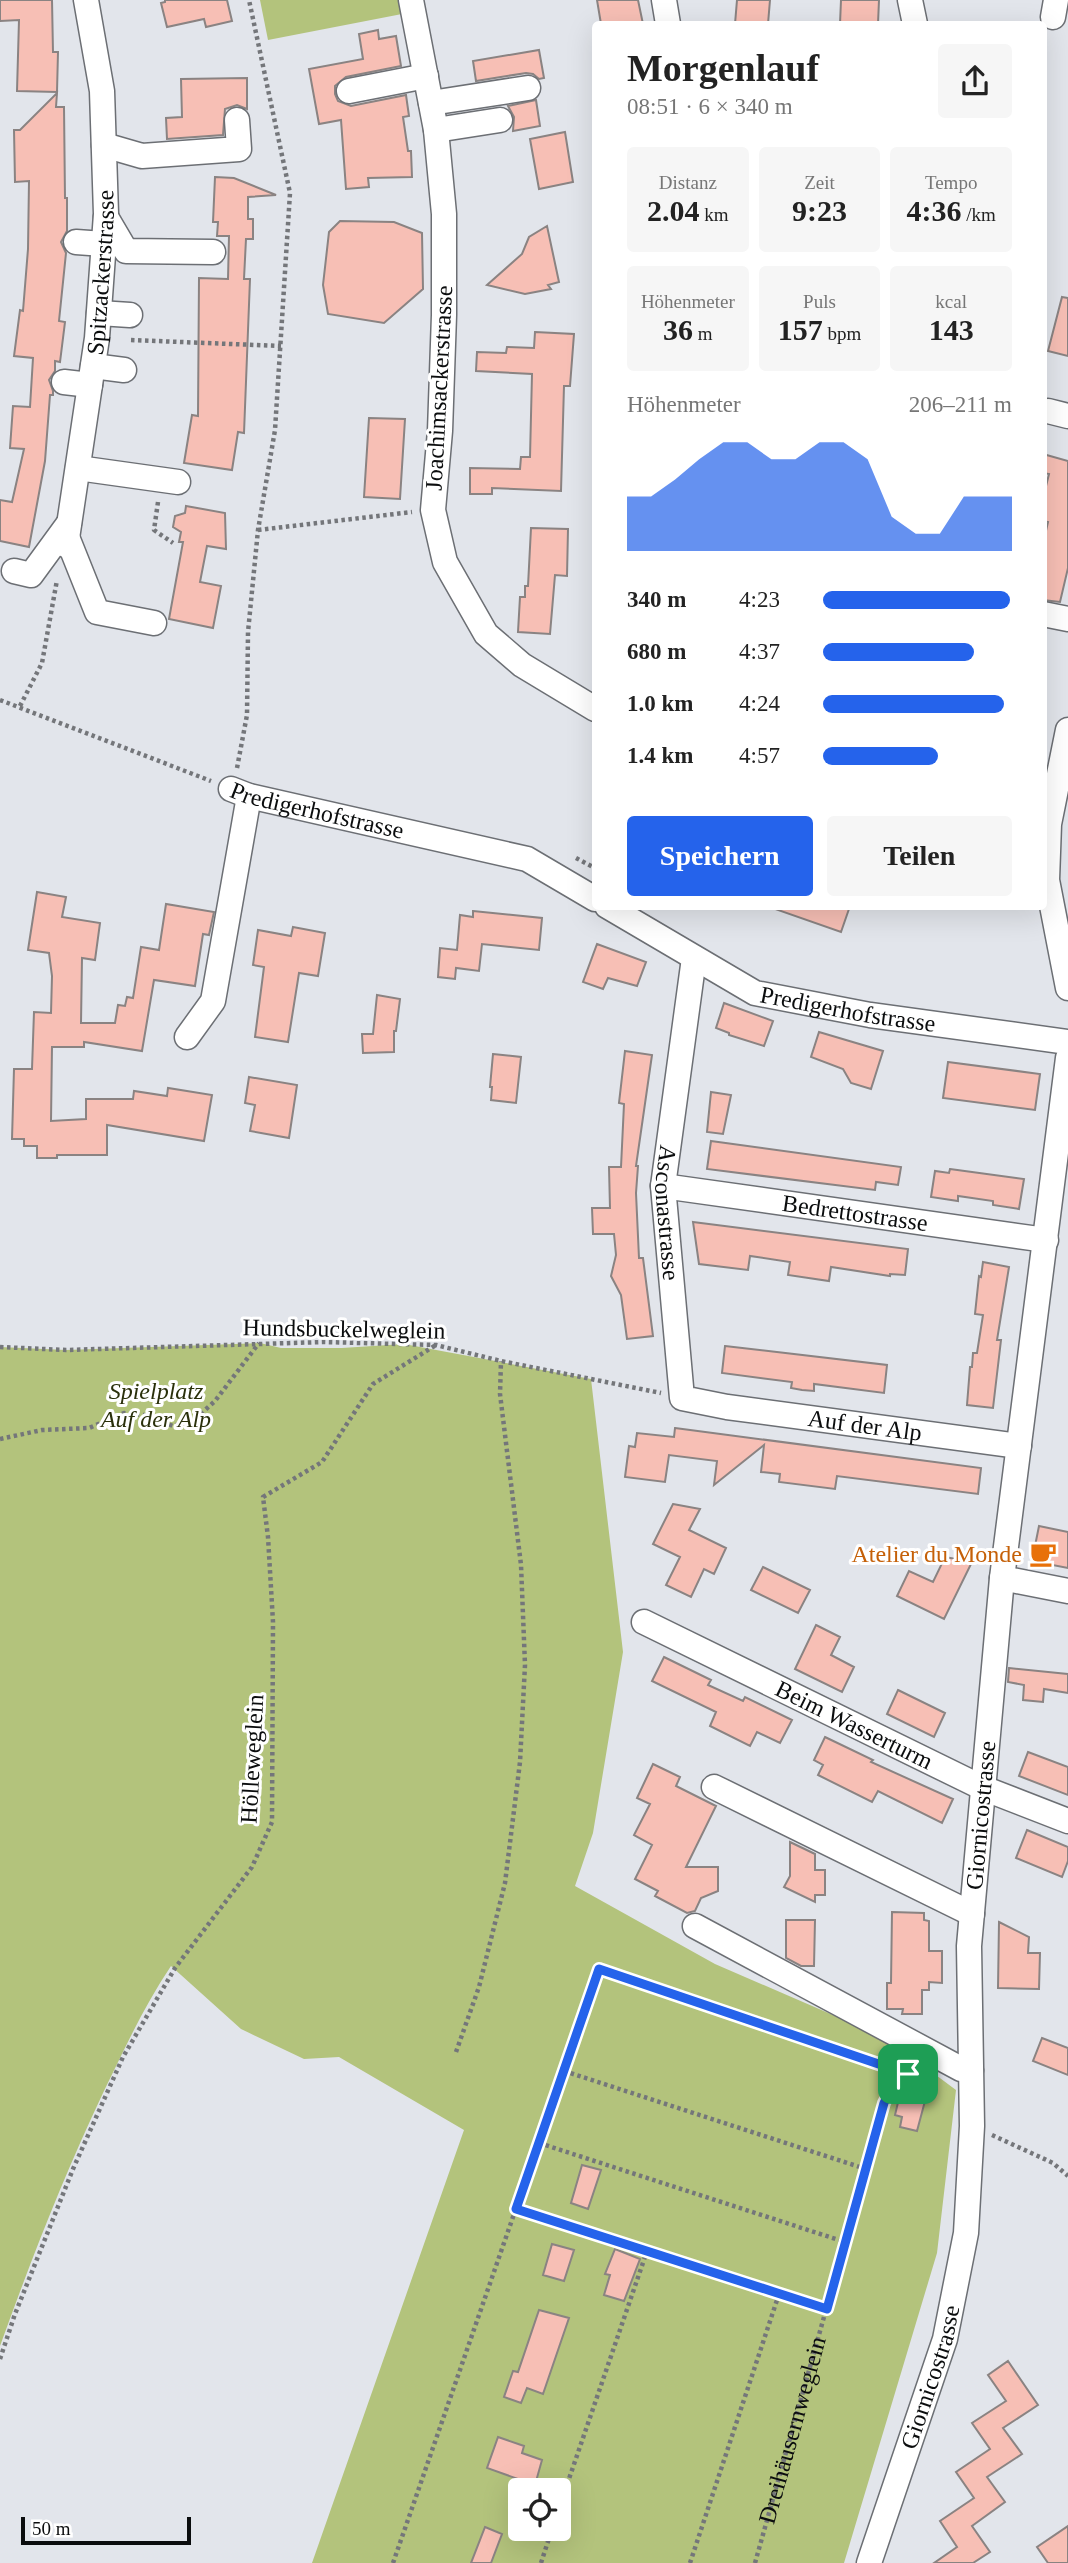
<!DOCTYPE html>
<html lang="de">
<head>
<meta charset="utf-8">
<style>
	:root { --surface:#fff; --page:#f6f6f6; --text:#222; --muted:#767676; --accent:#2563eb }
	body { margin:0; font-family:"Times New Roman",serif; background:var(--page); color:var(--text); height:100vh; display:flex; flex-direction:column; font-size:26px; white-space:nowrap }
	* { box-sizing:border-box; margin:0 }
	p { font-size:23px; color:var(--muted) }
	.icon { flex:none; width:38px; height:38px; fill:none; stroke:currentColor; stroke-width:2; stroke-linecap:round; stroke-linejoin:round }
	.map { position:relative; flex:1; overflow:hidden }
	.sheet { position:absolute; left:592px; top:21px; width:455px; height:889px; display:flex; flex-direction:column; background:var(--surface); border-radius:7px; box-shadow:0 7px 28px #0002 }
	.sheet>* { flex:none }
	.tools { position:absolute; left:508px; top:2478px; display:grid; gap:14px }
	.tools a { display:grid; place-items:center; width:63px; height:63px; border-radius:7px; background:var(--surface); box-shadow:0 7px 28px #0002; font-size:35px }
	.scale { position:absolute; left:21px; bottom:18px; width:170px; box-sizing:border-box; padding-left:7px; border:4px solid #0b0d0e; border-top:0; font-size:19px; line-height:24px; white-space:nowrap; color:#0b0d0e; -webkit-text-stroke:5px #fff; paint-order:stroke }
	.pin { position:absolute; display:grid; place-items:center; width:60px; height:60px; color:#fff; margin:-30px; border-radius:14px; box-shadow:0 4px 10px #0006 }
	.round { display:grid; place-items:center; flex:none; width:74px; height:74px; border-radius:7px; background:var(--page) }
	.overview { display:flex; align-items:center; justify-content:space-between; height:119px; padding:0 35px }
	h1 { font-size:38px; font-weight:800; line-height:52px }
	.stats { display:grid; grid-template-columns:repeat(3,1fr); gap:10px; height:119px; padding:7px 35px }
	.stats div { display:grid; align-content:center; border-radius:7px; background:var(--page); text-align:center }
	.stats b { font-size:30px; font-weight:800 }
	.stats small { font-size:19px; font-weight:400 }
	.stats p { font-size:19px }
	.chart { height:196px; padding:14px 35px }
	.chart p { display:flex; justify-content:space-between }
	.chart svg { width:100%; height:126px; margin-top:7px; fill:var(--accent); opacity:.7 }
	.button { display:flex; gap:14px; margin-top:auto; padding:14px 35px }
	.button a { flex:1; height:80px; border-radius:7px; background:var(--accent); color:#fff; font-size:28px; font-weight:800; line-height:80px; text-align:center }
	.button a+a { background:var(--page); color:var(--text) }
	ul { padding:0 35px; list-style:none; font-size:23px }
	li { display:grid; grid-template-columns:112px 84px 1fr; align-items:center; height:52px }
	li i { height:18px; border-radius:9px; background:var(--accent) }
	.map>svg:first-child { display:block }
	.green { fill:#b3c37c; fill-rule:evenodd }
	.building { fill:#f7bfb5; stroke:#8a8382; stroke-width:2 }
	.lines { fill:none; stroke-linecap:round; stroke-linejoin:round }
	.minor-casing { stroke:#6c6f74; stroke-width:27 }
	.path { stroke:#74767a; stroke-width:4.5; stroke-dasharray:3.5 3.5; stroke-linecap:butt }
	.minor { stroke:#fff; stroke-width:24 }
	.route-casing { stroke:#fff; stroke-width:14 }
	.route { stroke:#2563eb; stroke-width:9 }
	.labels { text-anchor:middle; stroke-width:6; stroke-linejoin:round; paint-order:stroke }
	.street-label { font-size:24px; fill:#0b0d0e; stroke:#fff }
	.park-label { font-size:24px; font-style:italic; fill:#2a300b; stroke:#fff }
	.food-label { font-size:24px; fill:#c56008; stroke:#fff; text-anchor:end }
</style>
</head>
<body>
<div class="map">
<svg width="1068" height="2563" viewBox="0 0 1068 2563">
	<rect width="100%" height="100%" fill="#e2e5eb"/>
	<path class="green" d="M260 0H400L402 14 268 40Z
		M260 1343 281 1348H342L404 1344 591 1379 623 1652 593 1833 575 1886 715 1964 886 2038 956 2090 937 2253 844 2563H312L464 2130 339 2057 304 2059 241 2029 171 1966C144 2006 124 2050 103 2093 64 2175 31 2260 0 2346V1347L66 1350ZM520 2490H558V2529H520Z"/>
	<path class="building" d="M0 0H52L53 52H58L57 92 17 91 19 20 0 21Z
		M165 0H227L232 21 206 27 204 19 167 27 161 3 165 2Z
		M597 0H638L643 24H601Z
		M737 0H770L768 24H735Z
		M841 0H879L878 24H840Z
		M378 30 379 39 396 36 401 66 346 77 335 86V94L338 101 351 106 406 95 409 116 403 117 408 151H411L412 177 368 178 369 187 346 189 341 120 319 124 309 69 363 59 359 34Z
		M539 50 544 78 539 79 533 74 526 73 476 81 473 61Z
		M247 78V109L237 105 225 109 223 135 167 139 166 118 182 117 181 79Z
		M57 93 56 107H64L65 198H67V231L61 242 66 253 59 321 65 322 60 362 55 361V371L49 380 53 391V395H50L45 461 29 547 0 541V500L12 502 24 449 10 448 13 406 30 407 33 358 14 356 20 310 23 311 28 249 29 181 15 182 14 130H20Z
		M536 100 540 126 513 131 514 117 508 106Z
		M565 132 573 182 539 189 530 139Z
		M215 177 234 178 276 195 248 197V219H253V239H246L244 279H250L244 433 238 432 232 470 184 463 192 415 198 416 199 278 228 279 229 236H217L218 222H213Z
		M340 221 394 222 422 233 423 289 384 323 328 314 323 285 329 232Z
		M547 226 559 282 548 285 551 289 525 294 487 285 522 254 529 237Z
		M1062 297 1068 298V356L1048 351Z
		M535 332 574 334 570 386H564L561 491 492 488V494H470V468L520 469 521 457H530L532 374 476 371 477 352 506 353 507 347 534 348Z
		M369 418 405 419 400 499 364 497Z
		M1043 454 1068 461V568L1060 602 1043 600V544L1048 522 1043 521V498L1049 474 1043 473Z
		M186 506 225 513 226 549 207 546 200 582 221 586 213 628 169 619 183 542H179L181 532 173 527 175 516 185 513Z
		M531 528 568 529 567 576 555 575 550 634 518 632 520 597H525V586H528Z
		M37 892 66 897 62 917 100 923 95 960 82 958 81 1023H115L118 1005 125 1006 127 997 133 998 141 947 159 950 166 904 214 912 209 935 203 934 195 986 154 980 142 1051 84 1042V1047H52L51 1121 86 1119V1099H133L134 1091 167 1096 168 1088 212 1095 204 1141 107 1125V1155H57V1158H37V1146H24V1139H12L14 1069H32L34 1012 51 1013 52 976 49 953 28 950Z
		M776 906H850L841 932 775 909Z
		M473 911 542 918 539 950 482 944 479 971 456 968 455 979 438 977 440 948 457 950 460 915 473 917Z
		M293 927 325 933 318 976 299 973 288 1042 255 1037 264 967 253 965 258 930 291 936Z
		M597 944 646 962 637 986 608 978 603 989 583 982Z
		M377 995 400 999 396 1031H394V1052L363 1053 362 1034H373Z
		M724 1003 773 1021 764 1046 729 1035V1033L716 1028Z
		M819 1032 883 1051 871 1089 851 1083 843 1069 811 1057Z
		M625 1051 652 1055 636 1166H638L636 1193 639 1258H643L653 1336 627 1339 621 1295 611 1276 616 1255 614 1234H593L592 1208H610L609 1167H621L624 1104 619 1103Z
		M493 1054 521 1057 516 1103 491 1100 492 1087H490Z
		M948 1062 1040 1074 1035 1110 943 1098Z
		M249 1077 297 1085 289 1138 250 1131 255 1105 245 1103Z
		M711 1092 731 1095 723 1134 707 1132Z
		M711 1141 901 1167 898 1185 876 1182 875 1190 707 1169Z
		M950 1169 1024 1179 1019 1209 993 1205V1201L958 1196V1201L931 1197 935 1171 949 1173Z
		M693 1222 908 1249 905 1275 890 1274V1276L831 1267 829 1281 788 1275 790 1262 750 1256 748 1270 699 1264Z
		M983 1262 1009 1267 997 1340H1001L993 1408 967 1405 970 1367H972L973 1353H977L983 1315 975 1314 979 1276 981 1277Z
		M725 1346 887 1365 884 1393 814 1384V1391L802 1390 791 1388 792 1382 722 1373Z
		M675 1428 981 1468 978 1494 837 1476 835 1489 779 1482 780 1474 761 1472 764 1445 714 1485 717 1461 669 1455 665 1482 625 1477 629 1446 635 1447 637 1433 674 1437Z
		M673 1504 700 1509 689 1530 726 1548 714 1574 704 1569 691 1597 666 1585 680 1557 653 1544Z
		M1039 1526 1068 1532V1568L1032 1561Z
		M945 1557 972 1562 944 1619 897 1596 909 1571 933 1582Z
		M763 1567 810 1590 798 1613 751 1590Z
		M816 1625 840 1637 831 1655 854 1667 842 1692 795 1669Z
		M664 1657 711 1680 708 1685 743 1701 745 1697 792 1720 780 1743 757 1732 750 1746 710 1726 716 1712 652 1681Z
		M1009 1668 1068 1674V1693L1044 1689 1043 1702 1023 1700 1024 1685 1008 1682Z
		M898 1690 945 1713 934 1737 887 1714Z
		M825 1737 873 1760 871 1762 953 1799 942 1823 878 1791 872 1802 818 1775 823 1765 814 1760Z
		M1028 1752 1068 1767V1795L1019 1776Z
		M653 1764 680 1777 676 1786 716 1806 686 1867H718V1891L701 1898 695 1911 687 1913 655 1896 658 1891 635 1879 652 1845 634 1835 650 1804 637 1798Z
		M1027 1830 1068 1847V1861L1062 1877 1016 1858Z
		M790 1842 815 1854V1870H825V1895H815V1902L784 1887 790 1876Z
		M892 1912 924 1913V1920L929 1921V1951H942V1983L929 1982V1990H922V2014H902L903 2009H887V1983H891Z
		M786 1920H815L814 1966H801L786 1958Z
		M999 1922 1029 1937 1028 1953H1040L1039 1989 998 1988Z
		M1042 2038 1068 2048V2075L1033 2061Z
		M900 2094 925 2101 917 2131 900 2127 902 2117 895 2115Z
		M582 2165 601 2170 588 2209 571 2203Z
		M552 2244 574 2250 564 2281 543 2275Z
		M615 2249 640 2259 624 2301 604 2295 610 2275 605 2274Z
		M539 2310 569 2318 543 2394 527 2388 521 2403 504 2397 513 2371 518 2372Z
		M1008 2361 1038 2405 1003 2428 1022 2454 987 2477 1005 2502 972 2526 990 2552 973 2563H934L957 2547 940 2521 974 2498 956 2472 990 2449 972 2423 1006 2401 988 2375Z
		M498 2437 524 2446 522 2453 542 2460 535 2485 487 2468Z
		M1068 2526V2563H1048L1037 2547Z
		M485 2527 502 2534 491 2563H471Z"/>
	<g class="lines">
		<defs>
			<g id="minor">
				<path d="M411 0 436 130 444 214V315L440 431 433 510 445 562 486 634 522 665 595 709"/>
				<path d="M664 0 668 24"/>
				<path d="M910 0 915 24"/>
				<path d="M1053 17 1056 0"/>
				<path d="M349 91 426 76"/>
				<path d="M431 103 528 88"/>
				<path d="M436 130 500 120"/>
				<path d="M104 145 142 156 239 149 237 120"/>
				<path d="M106 217 126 251 213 252"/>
				<path d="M76 242 104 244"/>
				<path d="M99 313 130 315"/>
				<path d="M93 366 124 370"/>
				<path d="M64 382 90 385"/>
				<path d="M1048 411 1068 416"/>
				<path d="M78 468 178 482"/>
				<path d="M67 537 97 612 154 623"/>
				<path id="s2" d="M66 545 97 338 106 214 102 91 86 0"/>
				<path d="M14 571 31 575 69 523"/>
				<path d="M1043 614 1068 619"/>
				<path d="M1068 730 1049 824 1047 880 1068 988"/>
				<path id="s3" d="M231 789 249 796 527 859 595 899"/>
				<path id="s4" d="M607 906 755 993 870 1015 1068 1042"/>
				<path id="s5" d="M694 958 663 1186 682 1398 727 1407 1019 1446"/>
				<path d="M187 1037 213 1001 249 796"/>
				<path id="s6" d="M663 1186 1046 1240"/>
				<path d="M1002 1578 1068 1591"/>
				<path id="s7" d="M644 1622 983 1788 1068 1821"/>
				<path d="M714 1787 972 1914"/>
				<path d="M695 1926 961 2069 971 2070"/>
				<path id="s8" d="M869 2563 945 2339 966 2233 972 2126 969 1946 1002 1578 1068 1058"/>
			</g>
		</defs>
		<use href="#minor" class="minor-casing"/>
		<g class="path">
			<path d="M131 340 281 346"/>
			<path d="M158 502 154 530 173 543"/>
			<path d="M258 530 412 512"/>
			<path d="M0 700 211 781"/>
			<path d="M20 706 42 663 57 580"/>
			<path d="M237 768 247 715 248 632 258 530 275 430 290 193 249 0"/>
			<path d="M576 858 595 868"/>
			<path d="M0 1347 66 1350 324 1342 436 1345 501 1361 661 1393"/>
			<path d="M0 1439 42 1430 89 1428 124 1413 144 1415 173 1426 194 1420 215 1401 259 1343"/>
			<path d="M456 2052 479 1987 505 1883 520 1762 525 1665 521 1565 500 1394 501 1361"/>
			<path d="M564 2071 866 2169"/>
			<path d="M992 2135 1053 2163 1068 2176"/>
			<path d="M539 2143 845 2242"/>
			<path d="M516 2209 827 2309"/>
			<path d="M0 2359 15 2314 73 2169 123 2057 175 1968 252 1867 272 1822 273 1622 268 1537 263 1497 322 1462 373 1384 436 1345"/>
			<path d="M558 2511 647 2251"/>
			<path d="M393 2563 599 1969 908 2074"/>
			<path d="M541 2563 552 2529"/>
			<path d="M690 2563 779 2294"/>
			<path id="s1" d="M755 2563 884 2103C892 2087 900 2076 918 2072"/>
		</g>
		<use href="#minor" class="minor"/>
	</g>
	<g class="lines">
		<defs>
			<path id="route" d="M599 1969 908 2074 893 2086 884 2103 827 2309 516 2209Z"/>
		</defs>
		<use href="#route" class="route-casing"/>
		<use href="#route" class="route"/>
	</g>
	<defs>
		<symbol id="cafe-bare" viewBox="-9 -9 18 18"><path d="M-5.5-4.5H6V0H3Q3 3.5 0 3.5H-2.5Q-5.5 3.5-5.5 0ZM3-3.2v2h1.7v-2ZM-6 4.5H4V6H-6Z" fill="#e8710a" stroke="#fff" stroke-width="2.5" paint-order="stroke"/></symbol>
	</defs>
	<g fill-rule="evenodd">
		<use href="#cafe-bare" x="1024" y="1535" width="38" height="38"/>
	</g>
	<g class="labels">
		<g class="street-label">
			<text dy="8" stroke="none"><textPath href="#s2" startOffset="275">Spitzackerstrasse</textPath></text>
			<text transform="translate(439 388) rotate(-87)" y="8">Joachimsackerstrasse</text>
			<text dy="8" stroke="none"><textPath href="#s3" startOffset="89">Predigerhofstrasse</textPath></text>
			<text dy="8" stroke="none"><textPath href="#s4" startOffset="266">Predigerhofstrasse</textPath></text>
			<text dy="8" stroke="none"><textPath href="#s6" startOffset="194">Bedrettostrasse</textPath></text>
			<text dy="8" stroke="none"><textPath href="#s5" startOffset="257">Asconastrasse</textPath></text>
			<text transform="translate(344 1329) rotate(1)" y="8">Hundsbuckelweglein</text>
			<text dy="8" stroke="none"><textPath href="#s5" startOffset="628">Auf der Alp</textPath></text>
			<text dy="8" stroke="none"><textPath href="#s7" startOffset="234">Beim Wasserturm</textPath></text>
			<text transform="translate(252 1759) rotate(-87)" y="8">Hölleweglein</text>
			<text dy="8" stroke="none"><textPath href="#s8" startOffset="763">Giornicostrasse</textPath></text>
			<text dy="8" stroke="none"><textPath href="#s8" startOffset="196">Giornicostrasse</textPath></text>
			<text dy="8" stroke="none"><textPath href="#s1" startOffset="138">Dreihäusernweglein</textPath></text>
		</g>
		<g class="park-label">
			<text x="156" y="1399">Spielplatz<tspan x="156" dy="28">Auf der Alp</tspan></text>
		</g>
		<g class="food-label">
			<text x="1022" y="1562">Atelier du Monde</text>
		</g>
	</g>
</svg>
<div class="tools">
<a><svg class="icon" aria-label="locate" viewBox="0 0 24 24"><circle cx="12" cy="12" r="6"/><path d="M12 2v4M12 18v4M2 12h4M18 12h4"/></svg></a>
</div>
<div class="scale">50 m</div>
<div class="pin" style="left:908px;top:2074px;background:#1e9e55"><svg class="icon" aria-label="arrive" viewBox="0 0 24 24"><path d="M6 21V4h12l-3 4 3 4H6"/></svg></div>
<section class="sheet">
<div class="overview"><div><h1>Morgenlauf</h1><p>08:51 · 6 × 340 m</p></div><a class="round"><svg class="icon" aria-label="share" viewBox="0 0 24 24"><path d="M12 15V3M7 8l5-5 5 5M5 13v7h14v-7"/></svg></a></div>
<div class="stats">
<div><p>Distanz</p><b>2.04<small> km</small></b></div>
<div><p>Zeit</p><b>9:23</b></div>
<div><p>Tempo</p><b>4:36<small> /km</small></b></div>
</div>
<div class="stats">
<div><p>Höhenmeter</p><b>36<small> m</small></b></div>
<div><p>Puls</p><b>157<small> bpm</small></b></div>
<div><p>kcal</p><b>143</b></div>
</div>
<div class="chart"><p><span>Höhenmeter</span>206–211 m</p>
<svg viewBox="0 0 160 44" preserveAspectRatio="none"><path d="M0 44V25L10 25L20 19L30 12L40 6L50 6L60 12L70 12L80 6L90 6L100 12L110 32L120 38L130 38L140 25L150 25L160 25V44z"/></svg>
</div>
<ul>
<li><b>340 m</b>4:23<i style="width:99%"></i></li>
<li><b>680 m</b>4:37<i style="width:80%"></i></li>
<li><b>1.0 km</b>4:24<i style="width:96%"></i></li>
<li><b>1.4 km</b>4:57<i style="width:61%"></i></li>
</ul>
<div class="button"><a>Speichern</a><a>Teilen</a></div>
</section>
</div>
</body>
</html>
